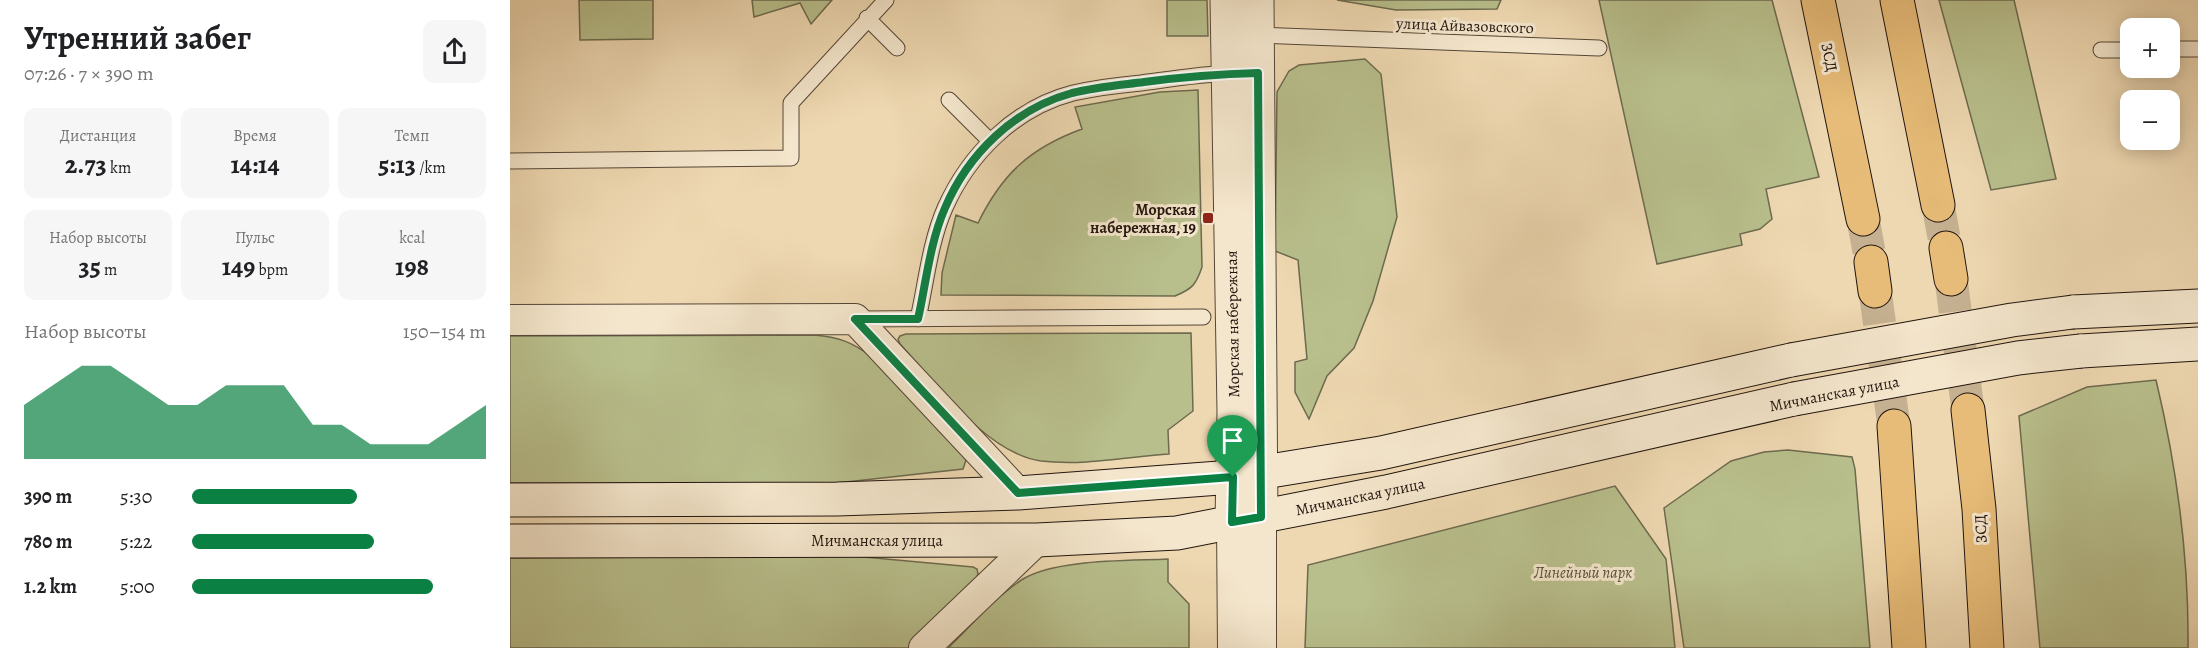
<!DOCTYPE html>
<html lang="ru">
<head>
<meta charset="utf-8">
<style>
	:root { --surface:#fff; --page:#f6f6f6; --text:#202124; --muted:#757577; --accent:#0b8043 }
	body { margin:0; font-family:Alegreya,serif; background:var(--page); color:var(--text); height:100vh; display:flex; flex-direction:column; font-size:22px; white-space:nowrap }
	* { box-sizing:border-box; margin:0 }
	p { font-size:20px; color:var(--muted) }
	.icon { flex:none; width:33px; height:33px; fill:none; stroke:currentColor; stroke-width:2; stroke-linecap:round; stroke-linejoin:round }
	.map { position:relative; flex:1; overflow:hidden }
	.drawer { display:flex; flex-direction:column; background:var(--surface); width:510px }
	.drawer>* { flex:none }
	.fabs { position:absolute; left:1610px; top:18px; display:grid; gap:12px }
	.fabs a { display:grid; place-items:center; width:60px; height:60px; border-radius:12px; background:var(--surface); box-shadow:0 3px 15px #0003; font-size:30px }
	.pin { position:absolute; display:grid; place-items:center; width:51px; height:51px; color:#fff; margin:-62px -26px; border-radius:50% 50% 50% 0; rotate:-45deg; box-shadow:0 0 6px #0007 }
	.pin .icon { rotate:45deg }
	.round { display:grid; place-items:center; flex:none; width:63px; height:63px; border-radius:12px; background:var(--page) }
	.summary { display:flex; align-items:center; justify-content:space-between; height:102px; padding:0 24px }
	h1 { font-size:33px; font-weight:600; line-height:45px }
	.figures { display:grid; grid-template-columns:repeat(3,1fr); gap:9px; height:102px; padding:6px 24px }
	.figures div { display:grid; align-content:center; border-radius:12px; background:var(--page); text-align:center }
	.figures b { font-size:26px; font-weight:600 }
	.figures small { font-size:16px; font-weight:400 }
	.figures p { font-size:16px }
	.chart { height:168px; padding:12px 24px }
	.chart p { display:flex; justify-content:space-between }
	.chart svg { width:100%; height:108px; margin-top:6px; fill:var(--accent); opacity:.7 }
	ul { padding:0 24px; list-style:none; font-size:20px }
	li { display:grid; grid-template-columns:96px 72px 1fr; align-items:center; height:45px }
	li i { height:15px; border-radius:8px; background:var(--accent) }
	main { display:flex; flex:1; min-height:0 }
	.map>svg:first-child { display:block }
	.green { fill:#b8bf8c; stroke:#6d6a4e; stroke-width:1.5 }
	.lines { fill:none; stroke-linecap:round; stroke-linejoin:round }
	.motorway-tunnel { stroke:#c5b191; stroke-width:33; stroke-dasharray:33 16; stroke-linecap:butt }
	.service-casing { stroke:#554638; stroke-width:17 }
	.minor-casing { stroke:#554638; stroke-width:32 }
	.tertiary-casing { stroke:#554638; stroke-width:35 }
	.secondary-casing { stroke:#22150f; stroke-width:35 }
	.motorway-casing { stroke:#22150f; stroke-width:35 }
	.service { stroke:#f4e6cc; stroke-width:15 }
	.minor { stroke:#f4e6cc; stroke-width:30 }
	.tertiary { stroke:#f4e6cc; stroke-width:33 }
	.secondary { stroke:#f4e6cc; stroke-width:33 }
	.motorway { stroke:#e7bc78; stroke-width:33 }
	.secondary-bridge-casing { stroke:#22150f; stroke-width:35; stroke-linecap:butt }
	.secondary-bridge { stroke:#f4e6cc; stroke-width:33 }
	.route-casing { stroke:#fff; stroke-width:12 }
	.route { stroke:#0b8043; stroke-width:8 }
	.poi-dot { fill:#8f2418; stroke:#f4e6cc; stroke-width:2 }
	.labels { text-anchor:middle; stroke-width:6; stroke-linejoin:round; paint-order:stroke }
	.street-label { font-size:16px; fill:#22150f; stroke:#f4e6cc }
	.poi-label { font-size:16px; font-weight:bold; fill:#22150f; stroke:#f4e6cc; text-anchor:end }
	.park-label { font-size:16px; font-style:italic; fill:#56503b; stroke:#f4e6cc }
</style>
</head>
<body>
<main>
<section class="drawer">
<div class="summary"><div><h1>Утренний забег</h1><p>07:26 · 7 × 390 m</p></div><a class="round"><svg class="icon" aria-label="share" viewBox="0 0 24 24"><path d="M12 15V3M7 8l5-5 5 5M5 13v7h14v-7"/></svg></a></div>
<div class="figures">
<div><p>Дистанция</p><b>2.73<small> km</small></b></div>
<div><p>Время</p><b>14:14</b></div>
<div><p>Темп</p><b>5:13<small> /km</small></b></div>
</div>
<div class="figures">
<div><p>Набор высоты</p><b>35<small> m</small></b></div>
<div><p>Пульс</p><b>149<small> bpm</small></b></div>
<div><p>kcal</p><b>198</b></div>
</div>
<div class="chart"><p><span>Набор высоты</span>150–154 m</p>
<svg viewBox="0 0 160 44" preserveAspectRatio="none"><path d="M0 44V22L10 14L20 6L30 6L40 14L50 22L60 22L70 14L80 14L90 14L100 30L110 30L120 38L130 38L140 38L150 30L160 22V44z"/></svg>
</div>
<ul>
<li><b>390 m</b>5:30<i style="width:56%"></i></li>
<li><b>780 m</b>5:22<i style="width:62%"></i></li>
<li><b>1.2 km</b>5:00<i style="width:82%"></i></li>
</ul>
</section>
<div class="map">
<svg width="1688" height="648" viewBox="0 0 1688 648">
	<rect width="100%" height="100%" fill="#eed8b1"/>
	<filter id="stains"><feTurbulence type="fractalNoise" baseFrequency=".00333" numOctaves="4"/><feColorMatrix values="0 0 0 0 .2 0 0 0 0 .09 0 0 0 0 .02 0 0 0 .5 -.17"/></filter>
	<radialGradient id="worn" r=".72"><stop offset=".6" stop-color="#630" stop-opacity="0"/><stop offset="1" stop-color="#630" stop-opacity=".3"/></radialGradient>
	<path class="green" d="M69 0H143V39L70 40Z
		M242 0H322L301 24 290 3 244 17Z
		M657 0H697L698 36H657Z
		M827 0H991L987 9 886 10Z
		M1089 0H1262L1309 177 1256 189 1262 219 1250 229 1230 234 1232 245 1147 264Z
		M1429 0H1504L1546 179 1481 190Z
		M855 59 871 74 887 217 863 301 844 348 817 376 799 419 785 392V362L797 359 788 260 765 251 767 92 779 71 789 65Z
		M688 90 692 267C686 285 682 289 665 296L431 295 432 273 446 215 468 223C492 174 520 148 572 129L565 107 650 92Z
		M681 333 683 411 658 430 659 454C618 457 573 466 531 461 476 453 427 384 390 344L388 339 390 336 396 334Z
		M304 335C329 337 342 342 362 357L452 454 456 460 453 469 327 483H0V336Z
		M1646 380C1667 468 1679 558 1678 648H1530L1509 416 1577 387Z
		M1278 450 1342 457 1345 469 1360 648H1174L1154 508 1221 461 1254 452Z
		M1105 486 1156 559 1165 648H795L798 565Z
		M343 556 463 567 467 569 468 574 466 579 398 648H0V558Z
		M658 559V582L679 604V648H438C462 625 485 597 513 579 546 559 618 561 658 559Z"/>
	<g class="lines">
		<path class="motorway-tunnel" d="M1428 205 1436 248
			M1353 219 1361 262
			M1441 279 1458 410
			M1365 291 1384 426"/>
		<defs>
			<path id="service" d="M357 18 387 48
				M745 35 1089 48
				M1659 49H1688
				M1591 50H1620
				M439 100 480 141
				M0 161 281 158V103L376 0
				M348 319 693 317
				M408 319C416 283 420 242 435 208 459 154 505 108 563 93 586 88 609 85 631 83 661 79 692 74 722 73"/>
			<path id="minor" d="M0 320 345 319 508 493
				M722 522 723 648
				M414 648 527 540
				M751 648V517"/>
			<path id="tertiary" d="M717 0 724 412 722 522
				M747 0 751 517"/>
			<path id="secondary" d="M1563 312 1688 306
				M1571 351 1688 344
				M0 500 327 499 508 493 723 477 871 453 1281 360
				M0 541 527 540 667 533 876 492 1284 399"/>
			<path id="motorway" d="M1308 0 1353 219
				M1387 0 1428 205
				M1436 248 1441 279
				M1361 262 1365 291
				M1458 410 1469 509 1477 648
				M1384 426 1399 648"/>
		</defs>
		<use href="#service" class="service-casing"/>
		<use href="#minor" class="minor-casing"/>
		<use href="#tertiary" class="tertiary-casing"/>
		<use href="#secondary" class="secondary-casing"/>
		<use href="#motorway" class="motorway-casing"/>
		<use href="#service" class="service"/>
		<use href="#minor" class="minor"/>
		<use href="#tertiary" class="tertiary"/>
		<use href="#secondary" class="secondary"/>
		<use href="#motorway" class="motorway"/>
		<defs>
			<path id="secondary-bridge" d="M1281 360 1502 320 1563 312
				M1284 399 1508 358 1571 351"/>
		</defs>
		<use href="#secondary-bridge" class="secondary-bridge-casing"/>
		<use href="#secondary-bridge" class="secondary-bridge"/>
	</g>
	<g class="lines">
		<defs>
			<path id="route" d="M748 73 751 517 722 522 723 477 508 493 345 319H408C416 283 420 242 435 208 458 154 504 109 562 93 586 87 611 85 634 82 672 77 710 74 748 73Z"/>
		</defs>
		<use href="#route" class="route-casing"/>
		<use href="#route" class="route"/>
	</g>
	<rect class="poi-dot" x="692" y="212" width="12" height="12" rx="3"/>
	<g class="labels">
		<g class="street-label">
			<text transform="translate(955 25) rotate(2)" y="6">улица Айвазовского</text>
			<text transform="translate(1320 57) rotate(78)" y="6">ЗСД</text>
			<text transform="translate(722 324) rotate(-91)" y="6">Морская набережная</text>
			<text transform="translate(1324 393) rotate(-11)" y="6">Мичманская улица</text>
			<text transform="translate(850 496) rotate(-12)" y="6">Мичманская улица</text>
			<text transform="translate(1470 529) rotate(-93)" y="6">ЗСД</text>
			<text x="367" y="546">Мичманская улица</text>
		</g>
		<g class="poi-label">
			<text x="686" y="215">Морская<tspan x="686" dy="18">набережная, 19</tspan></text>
		</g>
		<g class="park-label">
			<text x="1073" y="578">Линейный парк</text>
		</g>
	</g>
	<rect width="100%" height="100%" filter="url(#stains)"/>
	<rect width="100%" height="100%" fill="url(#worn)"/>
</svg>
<div class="fabs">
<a>+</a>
<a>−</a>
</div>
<div class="pin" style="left:723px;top:477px;background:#1e9e55"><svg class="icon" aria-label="arrive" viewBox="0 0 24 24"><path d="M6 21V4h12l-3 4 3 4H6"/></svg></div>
</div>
</main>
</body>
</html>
